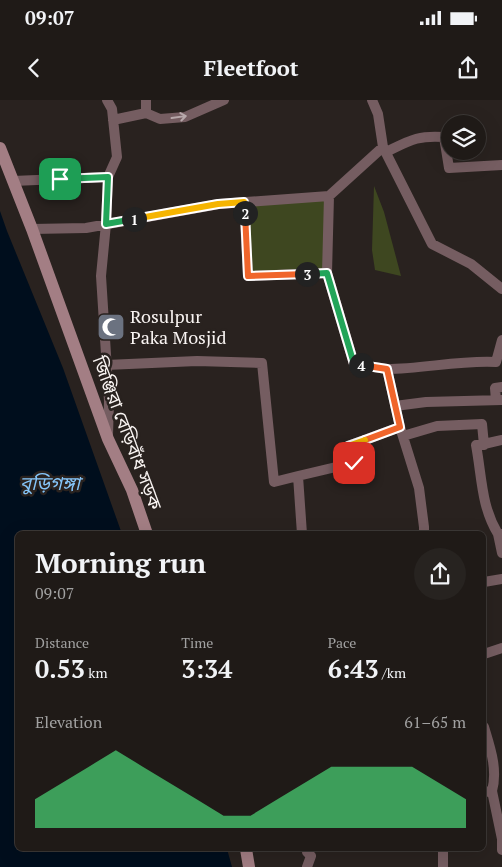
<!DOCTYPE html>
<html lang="en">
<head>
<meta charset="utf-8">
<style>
	:root { --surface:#1f1a17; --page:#272320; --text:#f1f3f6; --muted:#a1a1a1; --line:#3c3836; --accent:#4bd677 }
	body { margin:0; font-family:"PT Serif","Noto Sans Bengali",serif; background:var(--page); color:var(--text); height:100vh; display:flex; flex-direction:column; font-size:19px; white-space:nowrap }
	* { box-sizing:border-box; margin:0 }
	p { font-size:16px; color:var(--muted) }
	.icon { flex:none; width:28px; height:28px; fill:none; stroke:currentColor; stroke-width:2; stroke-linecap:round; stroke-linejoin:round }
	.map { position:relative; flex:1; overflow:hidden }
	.details { position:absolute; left:15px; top:431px; width:471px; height:320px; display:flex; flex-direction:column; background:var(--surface); border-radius:8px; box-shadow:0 5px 20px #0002,0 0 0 1px var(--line) }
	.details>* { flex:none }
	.controls { position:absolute; left:441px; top:15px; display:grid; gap:10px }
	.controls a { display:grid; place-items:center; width:45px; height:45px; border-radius:50%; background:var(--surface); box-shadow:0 5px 20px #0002,0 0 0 1px var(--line); font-size:25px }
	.pin { position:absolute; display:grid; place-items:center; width:42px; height:42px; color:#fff; margin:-21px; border-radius:10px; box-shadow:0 2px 8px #0006 }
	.km { position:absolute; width:25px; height:25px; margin:-12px; border-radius:50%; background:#222; color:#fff; font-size:14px; line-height:25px; text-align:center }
	.round { display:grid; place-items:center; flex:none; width:52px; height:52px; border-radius:26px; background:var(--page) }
	.overview { display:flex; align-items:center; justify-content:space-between; height:85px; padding:0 20px }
	h1 { font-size:28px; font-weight:800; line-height:38px }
	.figures { display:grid; grid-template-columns:repeat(3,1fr); gap:8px; height:85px; padding:5px 20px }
	.figures div { display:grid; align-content:center }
	.figures b { font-size:25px; font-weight:800 }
	.figures small { font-size:14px; font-weight:400 }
	.figures p { font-size:14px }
	.chart { height:140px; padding:10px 20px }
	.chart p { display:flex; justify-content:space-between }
	.chart svg { width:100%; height:90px; margin-top:5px; fill:var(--accent); opacity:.7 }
	.status { display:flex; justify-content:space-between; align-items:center; height:35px; padding:0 25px; background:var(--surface); direction:ltr }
	.status svg { height:14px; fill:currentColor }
	header { display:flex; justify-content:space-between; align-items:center; height:65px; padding:0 20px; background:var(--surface); font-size:22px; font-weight:800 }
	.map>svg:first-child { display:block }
	.green { fill:#3e4720 }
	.water { fill:#000e1d }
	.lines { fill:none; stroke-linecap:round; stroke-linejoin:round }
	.street { stroke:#755d61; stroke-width:10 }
	.secondary { stroke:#a37e84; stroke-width:12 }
	.oneway { stroke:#b7a8aa }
	.split-1-casing { stroke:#fff; stroke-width:10 }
	.split-2-casing { stroke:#fff; stroke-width:10 }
	.split-3-casing { stroke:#fff; stroke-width:10 }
	.split-4-casing { stroke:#fff; stroke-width:10 }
	.split-5-casing { stroke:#fff; stroke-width:10 }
	.split-6-casing { stroke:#fff; stroke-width:10 }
	.split-1 { stroke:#22a559; stroke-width:6 }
	.split-2 { stroke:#f5b400; stroke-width:6 }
	.split-3 { stroke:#f0652b; stroke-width:6 }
	.split-4 { stroke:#22a559; stroke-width:6 }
	.split-5 { stroke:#f0652b; stroke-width:6 }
	.split-6 { stroke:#f5b400; stroke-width:6 }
	.labels { text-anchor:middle; stroke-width:5; stroke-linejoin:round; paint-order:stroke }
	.poi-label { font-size:18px; fill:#f9f4f2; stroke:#29221f; text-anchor:start }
	.street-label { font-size:18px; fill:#f9f4f2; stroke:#29221f }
	.water-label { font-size:19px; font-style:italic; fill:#86c6fa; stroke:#29221f }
</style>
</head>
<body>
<div class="status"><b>09:07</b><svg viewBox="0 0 49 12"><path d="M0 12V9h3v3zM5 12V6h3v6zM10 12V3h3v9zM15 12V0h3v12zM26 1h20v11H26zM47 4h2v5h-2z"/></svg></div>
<header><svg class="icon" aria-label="back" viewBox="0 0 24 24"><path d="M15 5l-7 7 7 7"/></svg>Fleetfoot<svg class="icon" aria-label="share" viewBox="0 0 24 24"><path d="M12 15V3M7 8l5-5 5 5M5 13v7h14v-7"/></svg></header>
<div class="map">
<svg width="502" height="767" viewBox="0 0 502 767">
	<rect width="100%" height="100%" fill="#29221f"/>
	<path class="green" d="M374 86 384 112 401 176 375 170 372 150Z
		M329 96 327 173 248 176 244 102Z"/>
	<path class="water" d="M0 111 7 131 63 268 122 434H18V749H227L232 767H0Z"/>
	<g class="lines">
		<path class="street" d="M107 0 112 9 117 57 108 77 106 124 101 176 109 301 108 335
			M146 0V13L160 19 185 17 224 0
			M372 0 378 14 383 47
			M113 20 146 13
			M386 52C409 41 417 35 444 37L449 68 502 65
			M13 81 108 77
			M244 102 248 176 327 173
			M32 129 86 128 219 104 329 96
			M106 265 197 261 262 263 274 382 298 376 302 434
			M387 269C423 269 459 260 496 262L502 240
			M496 300 495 288 502 287
			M395 306 426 302 502 300
			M403 336 437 326 482 324 484 345H476C482 377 481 406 498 434H502
			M484 344 502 340
			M298 376 353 363 348 346 400 327
			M424 434V427L419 388 400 327 387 269 354 264 327 173 329 96 383 47 432 144 471 164 502 189
			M498 434 502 453
			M484 482 502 479
			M484 554 502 548
			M484 627C490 647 498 669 492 691
			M484 692 492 691 502 739V750
			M307 749V752L311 756 307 767
			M443 767V749"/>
		<path class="secondary" d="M0 48 32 129 108 339 132 390 147 434
			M246 749 249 767"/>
	</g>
	<defs><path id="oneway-shaft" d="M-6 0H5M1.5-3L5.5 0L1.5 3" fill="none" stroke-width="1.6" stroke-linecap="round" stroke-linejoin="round" transform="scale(1.25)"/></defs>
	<use class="oneway" href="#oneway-shaft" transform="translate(179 17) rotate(-8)"/>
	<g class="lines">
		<defs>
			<path id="split-1" d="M60 79 108 77 106 124 134 119"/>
			<path id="split-2" d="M134 119 218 104 244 102 245 113"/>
			<path id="split-3" d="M245 113 248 176 307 174"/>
			<path id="split-4" d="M307 174 327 173 354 264 361 265"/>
			<path id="split-5" d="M361 265 387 269 400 327 365 340"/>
			<path id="split-6" d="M354 363 348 346 365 340"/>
		</defs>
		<use href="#split-1" class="split-1-casing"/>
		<use href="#split-2" class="split-2-casing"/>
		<use href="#split-3" class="split-3-casing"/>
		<use href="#split-4" class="split-4-casing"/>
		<use href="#split-5" class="split-5-casing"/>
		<use href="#split-6" class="split-6-casing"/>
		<use href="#split-1" class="split-1"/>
		<use href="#split-2" class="split-2"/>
		<use href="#split-3" class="split-3"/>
		<use href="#split-4" class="split-4"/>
		<use href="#split-5" class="split-5"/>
		<use href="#split-6" class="split-6"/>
	</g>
	<defs>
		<symbol id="mosque-square" viewBox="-11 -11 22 22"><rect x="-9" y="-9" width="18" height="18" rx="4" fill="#6b7280" stroke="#29221f"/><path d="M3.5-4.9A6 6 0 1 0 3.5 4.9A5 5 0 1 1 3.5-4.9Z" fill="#fff"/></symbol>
	</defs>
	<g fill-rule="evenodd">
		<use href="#mosque-square" x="95" y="211" width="32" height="32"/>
	</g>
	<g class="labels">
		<g class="poi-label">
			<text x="130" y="223">Rosulpur<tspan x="130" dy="21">Paka Mosjid</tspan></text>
		</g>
		<g class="street-label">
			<text transform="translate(127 333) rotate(69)" y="6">জিঞ্জিরা বেড়িবাঁধ সড়ক</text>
		</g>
		<g class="water-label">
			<text x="50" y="390">বুড়িগঙ্গা</text>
		</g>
	</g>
</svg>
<div class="controls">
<a><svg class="icon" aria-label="layers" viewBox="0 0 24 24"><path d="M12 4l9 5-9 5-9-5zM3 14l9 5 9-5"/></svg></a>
</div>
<div class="pin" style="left:60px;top:79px;background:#1e9e55"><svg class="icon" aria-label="arrive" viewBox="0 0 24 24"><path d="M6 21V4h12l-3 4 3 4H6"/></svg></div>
<div class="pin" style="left:354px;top:363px;background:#d93025"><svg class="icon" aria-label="check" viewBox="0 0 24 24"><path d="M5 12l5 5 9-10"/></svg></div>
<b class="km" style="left:134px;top:119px">1</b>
<b class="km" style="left:245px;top:113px">2</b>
<b class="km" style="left:307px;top:174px">3</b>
<b class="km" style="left:361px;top:265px">4</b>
<section class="details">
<div class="overview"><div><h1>Morning run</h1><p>09:07</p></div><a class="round"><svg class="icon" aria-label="share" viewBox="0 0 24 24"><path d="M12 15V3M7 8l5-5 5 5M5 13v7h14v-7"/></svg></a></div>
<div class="figures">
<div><p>Distance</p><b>0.53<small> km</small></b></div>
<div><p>Time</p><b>3:34</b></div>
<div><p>Pace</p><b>6:43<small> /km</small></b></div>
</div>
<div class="chart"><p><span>Elevation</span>61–65 m</p>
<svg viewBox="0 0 160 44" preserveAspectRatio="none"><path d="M0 44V30L10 22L20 14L30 6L40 14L50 22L60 30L70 38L80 38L90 30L100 22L110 14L120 14L130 14L140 14L150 22L160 30V44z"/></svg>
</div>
</section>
</div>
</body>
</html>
